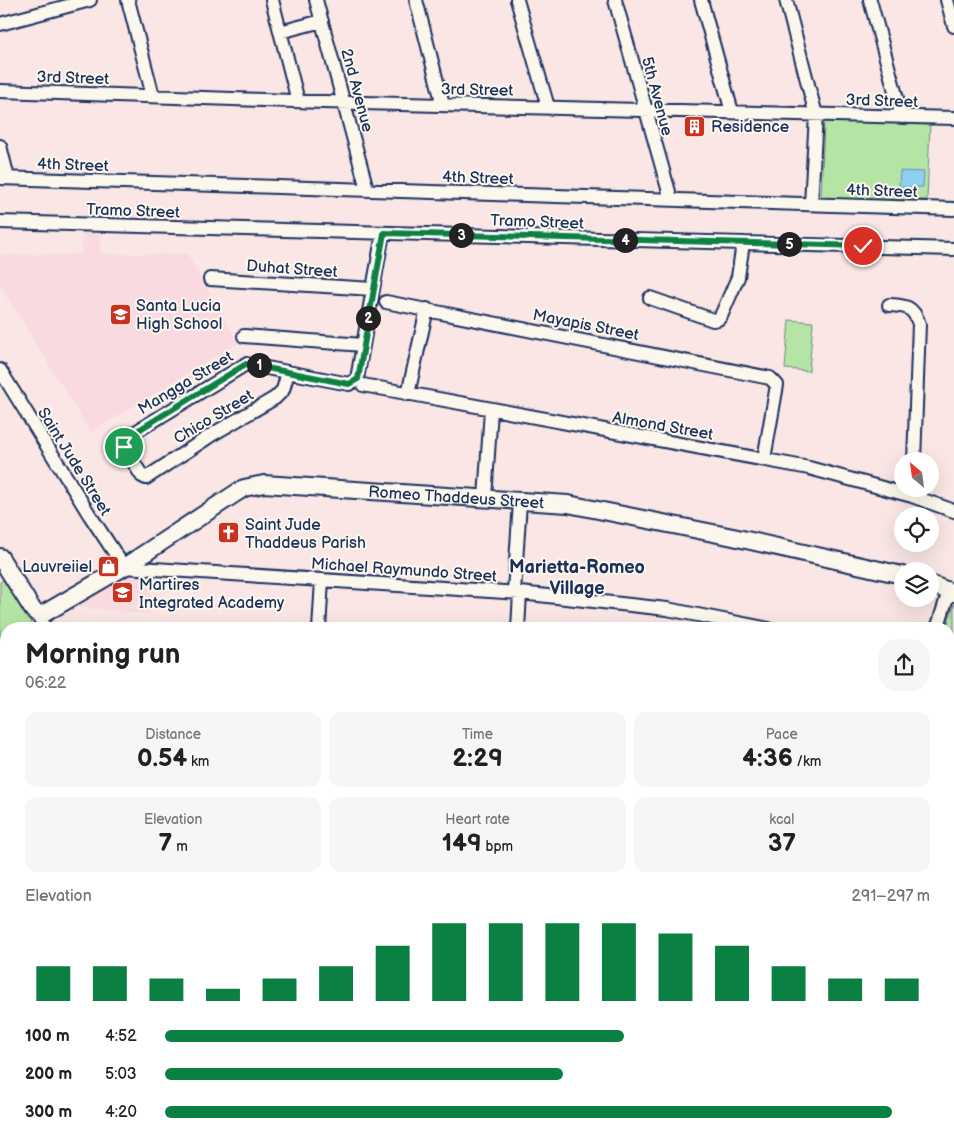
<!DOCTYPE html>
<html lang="en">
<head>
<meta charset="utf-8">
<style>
	:root { --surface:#fff; --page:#f6f6f6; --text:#202124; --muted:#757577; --accent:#0b8043 }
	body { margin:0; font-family:"Balsamiq Sans",sans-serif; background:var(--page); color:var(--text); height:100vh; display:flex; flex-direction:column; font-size:19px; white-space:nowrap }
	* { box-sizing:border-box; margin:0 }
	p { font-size:16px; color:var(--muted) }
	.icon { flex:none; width:28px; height:28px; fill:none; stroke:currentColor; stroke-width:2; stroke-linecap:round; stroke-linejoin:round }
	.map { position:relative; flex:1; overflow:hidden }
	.drawer { position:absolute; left:0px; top:622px; width:955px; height:518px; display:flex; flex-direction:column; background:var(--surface); border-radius:20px 20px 0 0; box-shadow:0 5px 20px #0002 }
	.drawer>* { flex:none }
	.needle { width:32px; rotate:331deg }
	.buttons { position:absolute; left:894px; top:452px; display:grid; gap:10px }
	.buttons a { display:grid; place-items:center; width:45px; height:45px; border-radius:50%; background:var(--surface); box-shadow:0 5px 20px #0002; font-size:25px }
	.pin { position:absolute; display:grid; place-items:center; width:42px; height:42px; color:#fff; margin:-21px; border:2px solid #fff; border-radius:50%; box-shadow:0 1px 5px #0007 }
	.km { position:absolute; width:25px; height:25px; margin:-12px; border-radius:50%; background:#222; color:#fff; font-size:14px; line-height:25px; text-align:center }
	.round { display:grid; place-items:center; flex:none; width:52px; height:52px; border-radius:20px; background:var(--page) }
	.head { display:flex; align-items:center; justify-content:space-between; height:85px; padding:0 25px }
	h1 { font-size:28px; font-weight:700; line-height:38px }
	.metrics { display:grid; grid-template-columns:repeat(3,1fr); gap:8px; height:85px; padding:5px 25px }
	.metrics div { display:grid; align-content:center; border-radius:12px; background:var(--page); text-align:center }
	.metrics b { font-size:25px; font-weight:700 }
	.metrics small { font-size:14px; font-weight:400 }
	.metrics p { font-size:14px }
	.chart { height:140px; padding:10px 25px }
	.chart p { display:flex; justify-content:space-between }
	.chart svg { width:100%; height:90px; margin-top:5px; stroke:var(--accent); stroke-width:6 }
	ul { padding:0 25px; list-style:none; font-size:16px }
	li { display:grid; grid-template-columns:80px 60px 1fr; align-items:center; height:38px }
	li i { height:12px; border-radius:6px; background:var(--accent) }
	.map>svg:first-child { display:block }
	.built { fill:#f8dae0 }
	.green { fill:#b5e5a4; stroke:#688a81 }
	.water { fill:#8fd0f1; stroke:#6190b6 }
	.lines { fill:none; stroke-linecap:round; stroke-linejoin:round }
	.river { stroke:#8fd0f1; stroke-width:20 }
	.minor-casing { stroke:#1b2f5e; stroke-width:16 }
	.tertiary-casing { stroke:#1b2f5e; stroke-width:20 }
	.minor { stroke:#fbf7ec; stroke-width:12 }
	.tertiary { stroke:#fbf7ec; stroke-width:16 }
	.route-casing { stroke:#fff; stroke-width:10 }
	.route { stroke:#0b8043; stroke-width:6 }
	.labels { text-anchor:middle; stroke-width:4; stroke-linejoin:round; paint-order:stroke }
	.street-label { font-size:16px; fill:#1b2f5e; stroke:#fbf7ec }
	.poi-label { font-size:16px; fill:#1b2f5e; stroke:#fbf7ec; text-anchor:start }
	.neighbourhood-label { font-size:18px; font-weight:bold; fill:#1b2f5e; stroke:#fbf7ec }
</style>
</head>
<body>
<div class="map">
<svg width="954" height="1140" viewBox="0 0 954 1140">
	<rect width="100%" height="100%" fill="#f9e6e5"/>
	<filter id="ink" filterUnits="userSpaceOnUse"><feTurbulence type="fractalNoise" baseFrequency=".02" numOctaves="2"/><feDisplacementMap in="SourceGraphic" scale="10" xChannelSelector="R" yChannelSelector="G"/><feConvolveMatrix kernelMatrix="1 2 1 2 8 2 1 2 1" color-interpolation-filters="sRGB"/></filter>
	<g filter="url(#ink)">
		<path class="built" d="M83 230H100V254H187L238 343 91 432 0 286V255L82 254Z
			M138 572 153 573 149 614 78 607 110 579Z"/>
		<path class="green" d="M824 121 930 125 927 200 821 198Z
			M789 320 813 322 809 371 785 369Z
			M6 579 35 629H6V643L0 645V582Z
			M954 604V661L949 659V629H946Z
			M0 646H2L6 658V698L0 700Z"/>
		<path class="water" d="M900 171 924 172 923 187H899Z"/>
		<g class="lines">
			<path class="river" d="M949 910 954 908
				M0 1107 6 1106
				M435 1134 448 1140
				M811 1140 816 1134"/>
			<defs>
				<path id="minor" d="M128 0 153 96
					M272 0 298 101
					M316 0 367 189
					M416 0 443 105
					M517 0 548 107
					M615 0 671 199
					M701 0 732 112
					M786 0 816 115 811 204
					M870 0 902 117
					M947 0 954 26
					M0 24 90 0
					M280 32 322 21
					M0 91 324 102 954 118
					M0 146 8 178
					M0 178 954 209
					M0 222 954 249
					M210 279 373 289
					M650 298 713 320 718 319 721 316 738 277 743 243
					M386 302 770 378 777 385 764 459
					M889 305C906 306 913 306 919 324L914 461
					M244 336 363 345
					M0 370 89 514 124 567 520 593 667 609 769 629
					M288 372 283 390 275 398 213 434 146 478 142 476 124 447 125 439 129 436 246 364 349 384 357 379 383 233
					M363 385 809 468 912 496 954 511
					M408 394 427 309
					M485 498 491 410
					M514 592 520 502
					M38 614 45 629
					M319 629 322 580
					M518 629 520 593
					M937 629 949 591
					M949 666 954 668
					M0 745 6 744
					M949 819 954 820
					M0 852 6 878
					M0 929 6 927
					M0 998 6 996
					M949 1031 954 995
					M0 1062 6 1060
					M949 1124 954 1125
					M0 1132 6 1130
					M499 1134 513 1140
					M135 1140 139 1134
					M206 1140 209 1134
					M278 1140 281 1134
					M530 1140 533 1134
					M587 1140 590 1134
					M739 1140 747 1134
					M899 1140 903 1134"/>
				<g id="tertiary">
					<path id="s1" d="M0 557 33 610 38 614 45 613 124 567 233 495 244 488 264 484 568 504 733 537 902 575"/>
					<path d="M930 584 954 593"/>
				</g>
			</defs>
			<use href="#minor" class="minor-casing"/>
			<use href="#tertiary" class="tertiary-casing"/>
			<use href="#minor" class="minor"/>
			<use href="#tertiary" class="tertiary"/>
		</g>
	</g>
	<g class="lines" filter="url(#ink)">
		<defs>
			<path id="route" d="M124 447 125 439 129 436 246 364 349 384 358 379 384 233 863 246"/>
		</defs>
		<use href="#route" class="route-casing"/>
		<use href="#route" class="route"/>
	</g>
	<defs>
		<symbol id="building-square" viewBox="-11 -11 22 22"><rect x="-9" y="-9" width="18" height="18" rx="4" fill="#c8321e" stroke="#fbf7ec"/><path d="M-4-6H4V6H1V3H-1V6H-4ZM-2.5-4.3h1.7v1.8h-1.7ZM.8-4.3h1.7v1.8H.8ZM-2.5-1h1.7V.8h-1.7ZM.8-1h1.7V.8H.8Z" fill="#fff"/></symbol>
		<symbol id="school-square" viewBox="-11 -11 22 22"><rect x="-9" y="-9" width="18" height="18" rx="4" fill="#c8321e" stroke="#fbf7ec"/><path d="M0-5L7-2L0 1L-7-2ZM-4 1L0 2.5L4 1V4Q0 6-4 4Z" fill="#fff"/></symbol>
		<symbol id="church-square" viewBox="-11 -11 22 22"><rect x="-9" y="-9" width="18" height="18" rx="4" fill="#c8321e" stroke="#fbf7ec"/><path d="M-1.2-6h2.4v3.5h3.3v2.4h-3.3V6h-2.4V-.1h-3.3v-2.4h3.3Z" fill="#fff"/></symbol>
		<symbol id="shop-square" viewBox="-11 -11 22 22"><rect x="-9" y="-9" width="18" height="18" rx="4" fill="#c8321e" stroke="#fbf7ec"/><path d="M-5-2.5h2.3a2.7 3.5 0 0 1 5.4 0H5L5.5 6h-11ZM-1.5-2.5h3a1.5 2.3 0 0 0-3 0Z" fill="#fff"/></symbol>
	</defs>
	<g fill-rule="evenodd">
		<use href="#building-square" x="682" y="114" width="25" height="25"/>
		<use href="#school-square" x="108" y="302" width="25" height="25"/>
		<use href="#church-square" x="216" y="520" width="25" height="25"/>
		<use href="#shop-square" x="96" y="554" width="25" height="25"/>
		<use href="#school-square" x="110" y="580" width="25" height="25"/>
	</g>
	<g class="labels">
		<g class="street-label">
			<text transform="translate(73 77) rotate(2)" y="6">3rd Street</text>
			<text transform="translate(477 89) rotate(1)" y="6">3rd Street</text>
			<text transform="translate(358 90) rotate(75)" y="6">2nd Avenue</text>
			<text transform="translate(658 96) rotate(75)" y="6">5th Avenue</text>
			<text transform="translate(882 100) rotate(2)" y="6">3rd Street</text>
			<text transform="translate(73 164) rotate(2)" y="6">4th Street</text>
			<text transform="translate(478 177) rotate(2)" y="6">4th Street</text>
			<text transform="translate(882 190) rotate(2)" y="6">4th Street</text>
			<text transform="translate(133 210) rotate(2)" y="6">Tramo Street</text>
			<text transform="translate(537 221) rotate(2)" y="6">Tramo Street</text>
			<text transform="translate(292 268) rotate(4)" y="6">Duhat Street</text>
			<text transform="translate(586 324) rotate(11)" y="6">Mayapis Street</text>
			<text transform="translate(185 382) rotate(-31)" y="6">Mangga Street</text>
			<text transform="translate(213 416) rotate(-31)" y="6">Chico Street</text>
			<text transform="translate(663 425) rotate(10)" y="6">Almond Street</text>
			<text transform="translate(75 461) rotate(58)" y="6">Saint Jude Street</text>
			<text dy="6" stroke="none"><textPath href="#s1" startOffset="524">Romeo Thaddeus Street</textPath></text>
			<text transform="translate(404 569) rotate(4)" y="6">Michael Raymundo Street</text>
		</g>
		<g class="poi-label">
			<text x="711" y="132">Residence</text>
			<text x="136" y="311">Santa Lucia<tspan x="136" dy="18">High School</tspan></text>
			<text x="245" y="530">Saint Jude<tspan x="245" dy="18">Thaddeus Parish</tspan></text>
			<text x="92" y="572" text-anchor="end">Lauvreiiel</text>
			<text x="139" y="590">Martires<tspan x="139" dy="18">Integrated Academy</tspan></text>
		</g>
		<g class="neighbourhood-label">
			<text x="577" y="573">Marietta-Romeo<tspan x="577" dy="21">Village</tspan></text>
		</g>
	</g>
</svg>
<div class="buttons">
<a><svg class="needle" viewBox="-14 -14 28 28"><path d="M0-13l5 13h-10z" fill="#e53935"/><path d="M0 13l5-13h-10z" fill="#757577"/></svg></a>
<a><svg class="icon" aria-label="locate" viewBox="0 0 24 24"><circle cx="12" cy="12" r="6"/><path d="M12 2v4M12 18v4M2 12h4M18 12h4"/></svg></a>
<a><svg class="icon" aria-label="layers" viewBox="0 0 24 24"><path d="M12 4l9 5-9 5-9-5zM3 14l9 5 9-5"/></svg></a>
</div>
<div class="pin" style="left:124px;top:447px;background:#1e9e55"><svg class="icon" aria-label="arrive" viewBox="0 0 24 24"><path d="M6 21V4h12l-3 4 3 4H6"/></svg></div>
<div class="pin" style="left:863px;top:246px;background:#d93025"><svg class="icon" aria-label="check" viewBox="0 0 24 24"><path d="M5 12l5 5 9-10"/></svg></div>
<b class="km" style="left:259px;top:365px">1</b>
<b class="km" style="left:368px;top:318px">2</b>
<b class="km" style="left:461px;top:235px">3</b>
<b class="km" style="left:625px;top:240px">4</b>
<b class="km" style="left:789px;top:244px">5</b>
<section class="drawer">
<div class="head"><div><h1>Morning run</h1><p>06:22</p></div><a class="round"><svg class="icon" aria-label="share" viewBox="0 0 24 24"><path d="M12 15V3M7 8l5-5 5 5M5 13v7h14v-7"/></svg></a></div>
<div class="metrics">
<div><p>Distance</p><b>0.54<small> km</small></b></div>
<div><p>Time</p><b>2:29</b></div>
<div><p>Pace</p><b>4:36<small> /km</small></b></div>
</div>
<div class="metrics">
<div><p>Elevation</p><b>7<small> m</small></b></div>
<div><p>Heart rate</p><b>149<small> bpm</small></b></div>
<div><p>kcal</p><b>37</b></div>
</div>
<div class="chart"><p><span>Elevation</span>291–297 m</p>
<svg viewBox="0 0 160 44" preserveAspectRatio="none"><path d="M5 44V27M15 44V27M25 44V33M35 44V38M45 44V33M55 44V27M65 44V17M75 44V6M85 44V6M95 44V6M105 44V6M115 44V11M125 44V17M135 44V27M145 44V33M155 44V33"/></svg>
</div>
<ul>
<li><b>100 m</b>4:52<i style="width:60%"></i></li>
<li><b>200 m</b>5:03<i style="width:52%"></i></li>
<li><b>300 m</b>4:20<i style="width:95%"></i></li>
</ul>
</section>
</div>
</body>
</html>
